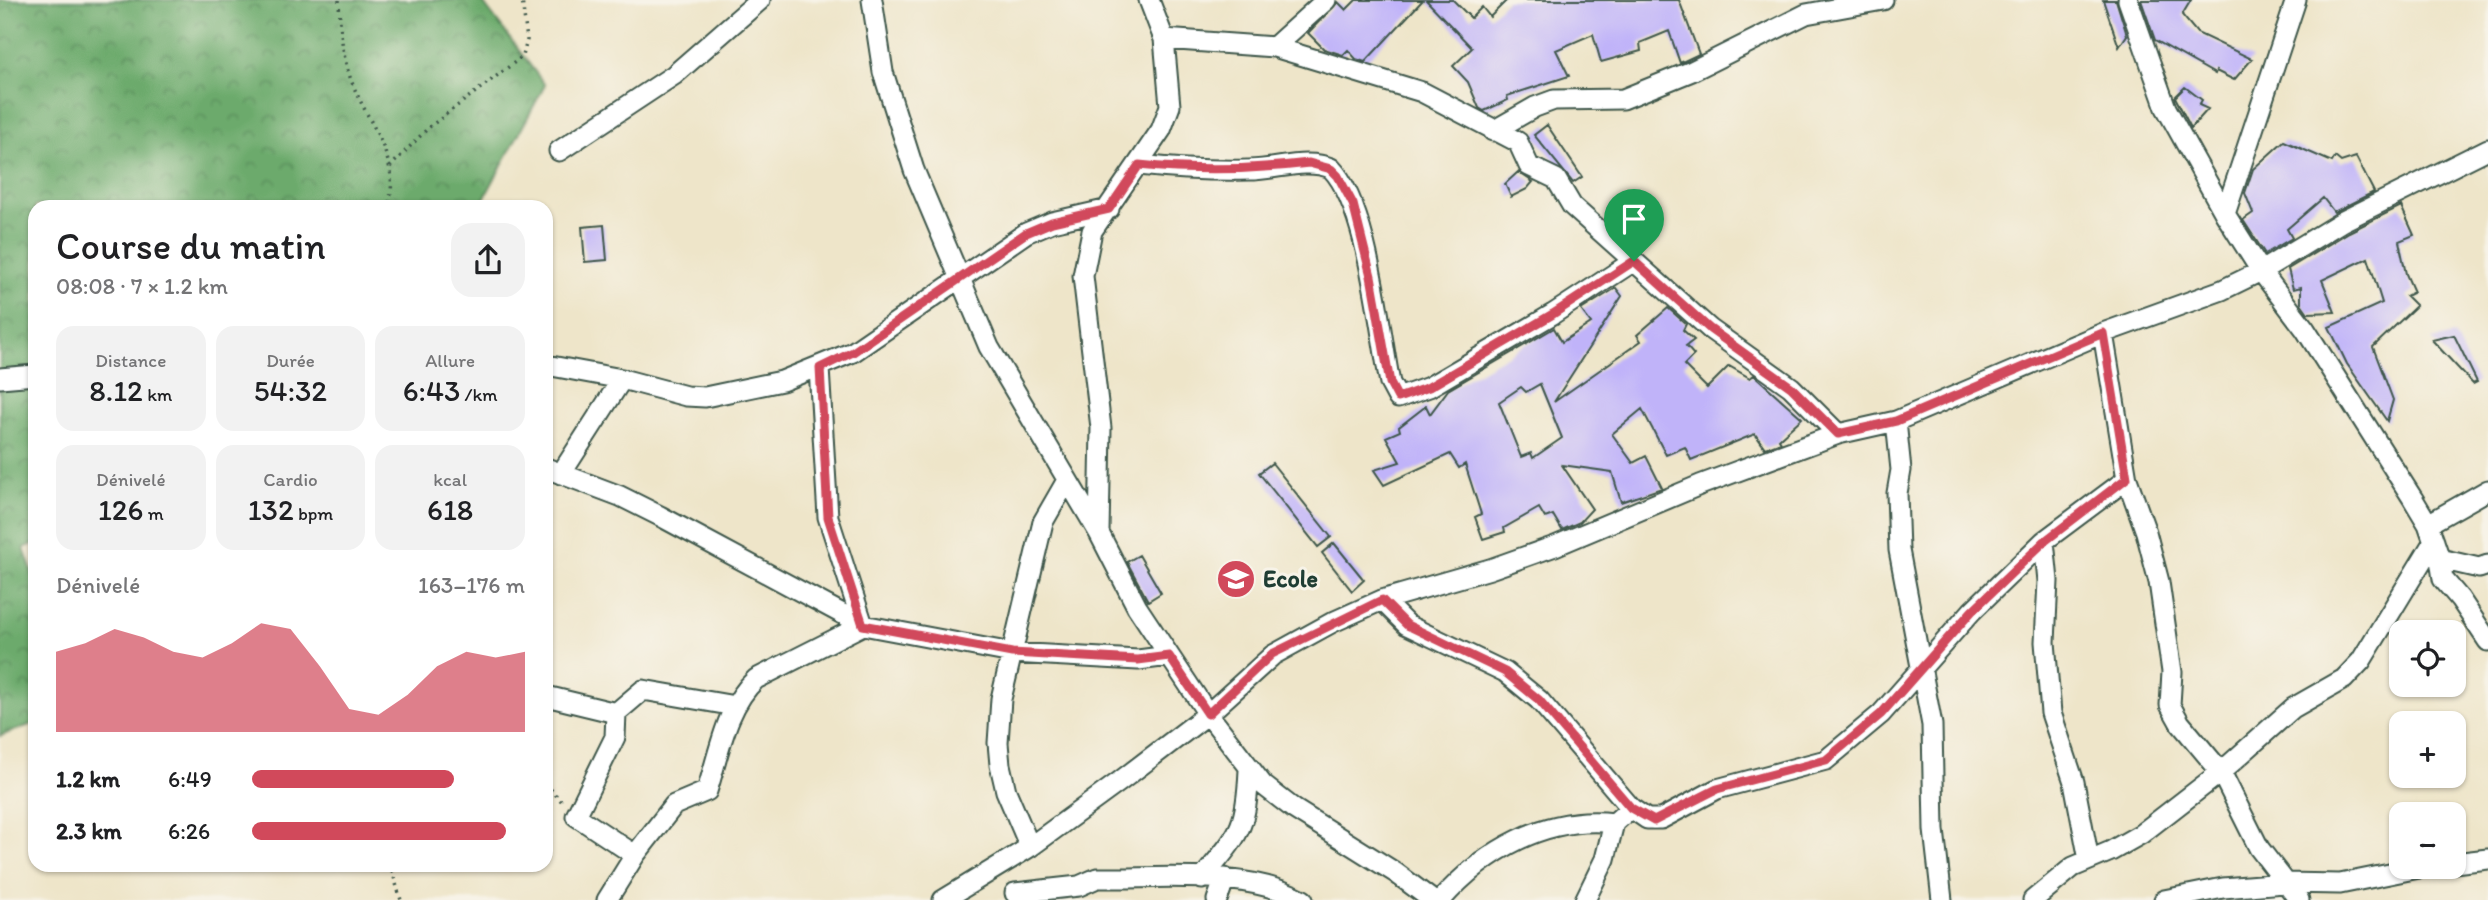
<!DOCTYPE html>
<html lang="fr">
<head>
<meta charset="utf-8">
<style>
	:root { --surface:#fff; --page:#f2f2f2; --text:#202124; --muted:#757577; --accent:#d1495b }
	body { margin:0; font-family:Itim,sans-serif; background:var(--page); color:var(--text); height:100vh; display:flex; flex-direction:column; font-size:26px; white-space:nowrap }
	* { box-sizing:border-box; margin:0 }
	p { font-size:23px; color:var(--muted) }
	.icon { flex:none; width:38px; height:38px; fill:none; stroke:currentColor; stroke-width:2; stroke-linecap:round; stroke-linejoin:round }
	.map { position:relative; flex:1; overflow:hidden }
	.panel { position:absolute; left:28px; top:200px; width:525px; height:672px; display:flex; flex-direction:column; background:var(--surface); border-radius:21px; box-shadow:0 2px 5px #0004 }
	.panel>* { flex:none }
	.controls { position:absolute; left:2389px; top:620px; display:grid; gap:14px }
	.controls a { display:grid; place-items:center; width:77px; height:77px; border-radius:14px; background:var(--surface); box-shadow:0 2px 5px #0004; font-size:35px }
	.pin { position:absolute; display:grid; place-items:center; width:60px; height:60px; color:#fff; margin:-72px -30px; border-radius:50% 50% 50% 0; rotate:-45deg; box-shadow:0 0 7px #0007 }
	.pin .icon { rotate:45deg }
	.round { display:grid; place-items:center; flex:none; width:74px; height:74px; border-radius:21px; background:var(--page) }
	.overview { display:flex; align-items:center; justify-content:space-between; height:119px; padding:0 28px }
	h1 { font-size:38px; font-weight:600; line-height:52px }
	.stats { display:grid; grid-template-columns:repeat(3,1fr); gap:10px; height:119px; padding:7px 28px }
	.stats div { display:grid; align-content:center; border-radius:18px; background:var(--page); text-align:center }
	.stats b { font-size:30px; font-weight:600 }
	.stats small { font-size:19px; font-weight:400 }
	.stats p { font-size:19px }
	.chart { height:196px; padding:14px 28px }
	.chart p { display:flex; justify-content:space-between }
	.chart svg { width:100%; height:126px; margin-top:7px; fill:var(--accent); opacity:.7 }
	ul { padding:0 28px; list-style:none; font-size:23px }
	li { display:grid; grid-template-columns:112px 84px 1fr; align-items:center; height:52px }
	li i { height:18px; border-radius:9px; background:var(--accent) }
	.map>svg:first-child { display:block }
	.forest { fill:url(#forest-crowns); stroke:#467450; stroke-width:2 }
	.building { fill:#c0b3f9; fill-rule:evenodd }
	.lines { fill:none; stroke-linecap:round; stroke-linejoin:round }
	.minor-casing { stroke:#3e564a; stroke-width:23 }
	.path { stroke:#3e564a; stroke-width:3.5; stroke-dasharray:2 5; stroke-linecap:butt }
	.minor { stroke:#fff; stroke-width:19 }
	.route-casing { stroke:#fff; stroke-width:14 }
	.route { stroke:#d1495b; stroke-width:9 }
	.labels { text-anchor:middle; stroke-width:6; stroke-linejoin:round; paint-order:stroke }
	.poi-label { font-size:24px; font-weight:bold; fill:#1f3d34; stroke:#f7f3e8; text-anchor:start }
</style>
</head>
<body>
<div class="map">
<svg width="2488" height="900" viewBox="0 0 2488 900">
	<defs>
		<pattern id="forest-crowns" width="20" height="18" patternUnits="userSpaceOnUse" patternTransform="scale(1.75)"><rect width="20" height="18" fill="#6caa6c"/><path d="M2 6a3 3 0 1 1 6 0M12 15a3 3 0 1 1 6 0" fill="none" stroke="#588c5a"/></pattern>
	</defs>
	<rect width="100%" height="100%" fill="#f7f3e8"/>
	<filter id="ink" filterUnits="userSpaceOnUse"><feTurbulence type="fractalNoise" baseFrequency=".0143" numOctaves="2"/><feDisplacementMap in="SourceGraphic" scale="14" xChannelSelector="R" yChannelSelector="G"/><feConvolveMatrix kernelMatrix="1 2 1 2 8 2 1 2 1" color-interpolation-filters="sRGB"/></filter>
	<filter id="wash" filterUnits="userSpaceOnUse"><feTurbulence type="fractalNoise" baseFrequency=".00686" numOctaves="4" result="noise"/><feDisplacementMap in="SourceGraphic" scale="28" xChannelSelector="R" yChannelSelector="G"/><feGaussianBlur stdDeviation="1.57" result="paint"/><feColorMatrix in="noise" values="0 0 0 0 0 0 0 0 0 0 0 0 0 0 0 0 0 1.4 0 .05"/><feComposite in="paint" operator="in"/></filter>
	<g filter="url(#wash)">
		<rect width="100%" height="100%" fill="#eee5c9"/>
		<path class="forest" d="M0 0H481L545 85 480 206H35V543L24 548 35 581V723L0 736Z"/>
		<g id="blocks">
			<path class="building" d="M1356 0H1423L1365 62 1356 59 1348 50 1343 55 1324 49 1308 33 1338 2 1346 10Z
				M1426 0H1453L1471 18 1482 7 1490 17 1507 0H1679L1699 54 1680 63 1669 31 1640 43 1641 51 1601 62 1593 34 1556 50 1569 76 1507 96 1508 100 1484 111 1479 108 1468 82 1453 66 1472 48Z
				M2103 0H2116L2127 35 2119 47Z
				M2141 0H2191L2182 15 2197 33 2252 59 2234 80 2216 71 2215 74 2155 40Z
				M2185 87 2202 100 2199 105 2208 109 2191 128 2175 97Z
				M1547 125 1582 177 1573 183 1534 135Z
				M2284 141 2332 162 2335 157 2341 162 2356 157 2374 192 2334 212 2323 198 2287 229 2292 238 2265 254 2243 220 2253 213 2245 193 2253 169Z
				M1518 172 1533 182 1527 189 1511 197 1505 184Z
				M2401 206 2414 235 2399 241 2406 274 2414 292 2406 296 2416 306 2373 347 2393 400 2387 421 2347 364 2329 327 2382 303 2368 258 2322 280 2335 312 2308 313 2301 303V287L2293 289 2288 269 2349 232Z
				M604 225 607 260 585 262 582 227Z
				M1616 288 1622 296 1554 402 1641 341 1637 335 1668 308 1686 324 1683 330 1694 340 1686 346 1694 355 1684 365 1707 388 1729 366 1750 378 1754 375 1802 418 1779 439 1781 442 1765 448 1755 434 1691 460 1685 447 1666 455 1642 409 1612 434 1633 463 1646 456 1662 488 1621 502 1612 472 1562 465 1592 509 1580 522 1562 530 1553 515 1545 518 1539 508 1504 528 1505 532 1483 539 1475 517 1481 514 1465 464 1459 468 1450 454 1384 485 1374 470 1400 462 1386 437 1400 431 1399 427 1426 406 1430 414 1448 390 1554 328 1562 342 1591 323 1581 310ZM1540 384 1562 438 1533 458 1531 453 1521 457 1499 402 1521 387 1526 392Z
				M2454 335 2477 382 2473 384 2432 340Z
				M1272 463 1331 537 1318 547 1259 473Z
				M1334 543 1364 580 1352 591 1322 553Z
				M1139 555 1161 593 1148 601 1127 562Z"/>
		</g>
	</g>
	<g filter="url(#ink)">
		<use href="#blocks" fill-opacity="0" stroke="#3e564a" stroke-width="2"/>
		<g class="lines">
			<defs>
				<path id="minor" d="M872 0 883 72 914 170 989 347 1099 533 1137 607 1208 714 1263 785 1294 809 1396 873 1432 900
					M2128 0 2166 108 2225 214 2261 271 2305 329 2413 499 2428 524 2440 559 2443 579 2460 599 2488 641
					M1164 39 1274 47 1422 92 1518 142 1529 166 1556 179 1572 206 1710 329 1791 387 1838 434
					M1274 47 1326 0
					M1493 131 1535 107 1554 100 1623 99 1692 71 1806 14 1883 0
					M559 151 674 75 760 0
					M1139 165C1176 169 1212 171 1249 170 1277 170 1305 158 1331 168 1368 206 1379 328 1390 383L1398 398 1429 387 1553 314 1634 261
					M2225 214 2296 0
					M2103 333 2127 479 2146 532 2159 582 2172 672 2170 705 2180 723 2221 772 2259 848 2299 900
					M546 365 622 379 686 396 705 397 782 381 853 352 1026 233 1052 222 1109 209
					M0 378 35 375
					M1896 421 1901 470 1897 493 1899 550 1932 725 1934 830 1942 900
					M546 468 620 496 660 516 863 625 1012 653 1138 660 1169 656
					M561 474 622 379
					M2428 524 2488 490
					M1099 533 1101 428 1083 276 1092 231 1161 130 1170 106 1164 39 1149 0
					M2044 541 2048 581 2045 642 2051 713 2074 782 2089 860
					M2440 559 2479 568 2488 565
					M1382 600 1407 625 1505 672 1539 700 1631 808
					M546 696 616 713 643 690 735 706
					M616 713 615 737 576 816 635 855
					M1030 847 1006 791 1000 765 998 743 1001 699 1043 522 1066 482
					M2454 863 2488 859
					M1202 879C1240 832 1246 831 1249 770
					M1015 893 1079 886 1097 878C1162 879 1245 869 1303 900
					M607 900 635 855 674 805 707 791C719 754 726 706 756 679L863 625 828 517 819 368
					M943 900 1030 847 1119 782 1208 714 1273 655 1333 622 1382 600 1490 569 1555 546 1700 485 1838 434 1896 421 2103 333 2222 290 2261 271 2343 221 2488 149
					M1217 900 1225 878
					M1441 900C1485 850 1546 815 1614 823
					M1585 900 1605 859 1614 823 1631 808 1647 819H1661L1717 789 1826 760 1881 714 1972 611 2044 541 2127 479
					M2033 900 2073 867 2111 851 2141 834 2221 772 2293 708 2344 679 2361 661 2434 541
					M2164 900 2223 888 2284 883 2340 884 2429 866"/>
			</defs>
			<use href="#minor" class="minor-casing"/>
			<path class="path" d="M339 0C340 29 342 58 353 85 369 124 402 162 388 206
				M390 167 428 128 523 56 527 40 522 0
				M546 784 563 803
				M390 864 401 900"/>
			<use href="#minor" class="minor"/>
		</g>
	</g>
	<g class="lines" filter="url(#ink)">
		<defs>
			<path id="route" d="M1309 163 1331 169 1338 176 1353 204 1371 276 1390 383 1398 398 1429 387 1553 314 1634 261 1710 329 1791 387 1838 434 1896 421 2103 333 2127 478 2045 541 1972 611 1881 714 1826 760 1717 789 1654 821 1631 808 1539 700 1505 672 1407 625 1382 600 1272 654 1208 714 1169 656 1138 660 1012 653 863 625 828 517 820 368 853 352 1026 233 1052 222 1109 209 1139 165C1197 171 1251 170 1309 163Z"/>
		</defs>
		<use href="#route" class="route-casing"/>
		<use href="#route" class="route"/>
	</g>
	<defs>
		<symbol id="school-disc" viewBox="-11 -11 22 22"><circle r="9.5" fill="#d1495b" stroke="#f7f3e8"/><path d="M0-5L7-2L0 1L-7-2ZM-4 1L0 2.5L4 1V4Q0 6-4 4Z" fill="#fff"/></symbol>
	</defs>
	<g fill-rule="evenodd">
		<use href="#school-disc" x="1214" y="557" width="44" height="44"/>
	</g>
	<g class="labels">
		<g class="poi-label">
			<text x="1263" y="587">Ecole</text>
		</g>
	</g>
</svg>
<div class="controls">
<a><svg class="icon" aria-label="locate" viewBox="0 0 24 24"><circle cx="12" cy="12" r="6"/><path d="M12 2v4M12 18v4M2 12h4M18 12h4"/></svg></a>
<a>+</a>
<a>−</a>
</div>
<div class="pin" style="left:1634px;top:261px;background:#1e9e55"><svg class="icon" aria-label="arrive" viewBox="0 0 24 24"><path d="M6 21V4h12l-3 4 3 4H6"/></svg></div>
<section class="panel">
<div class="overview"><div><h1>Course du matin</h1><p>08:08 · 7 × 1.2 km</p></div><a class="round"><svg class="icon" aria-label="share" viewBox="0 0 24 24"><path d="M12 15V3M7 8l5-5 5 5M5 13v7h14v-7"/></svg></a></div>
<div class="stats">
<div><p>Distance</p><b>8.12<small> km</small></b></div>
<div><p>Durée</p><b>54:32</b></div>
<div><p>Allure</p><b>6:43<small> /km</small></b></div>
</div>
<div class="stats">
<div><p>Dénivelé</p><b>126<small> m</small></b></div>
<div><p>Cardio</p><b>132<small> bpm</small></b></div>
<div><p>kcal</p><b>618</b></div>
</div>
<div class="chart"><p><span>Dénivelé</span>163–176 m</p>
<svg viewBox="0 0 160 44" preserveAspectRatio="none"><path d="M0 44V16L10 13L20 8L30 11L40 16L50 18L60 13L70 6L80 8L90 21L100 36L110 38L120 31L130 21L140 16L150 18L160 16V44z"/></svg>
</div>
<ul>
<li><b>1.2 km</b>6:49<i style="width:74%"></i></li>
<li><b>2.3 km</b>6:26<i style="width:93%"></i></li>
</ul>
</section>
</div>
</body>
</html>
